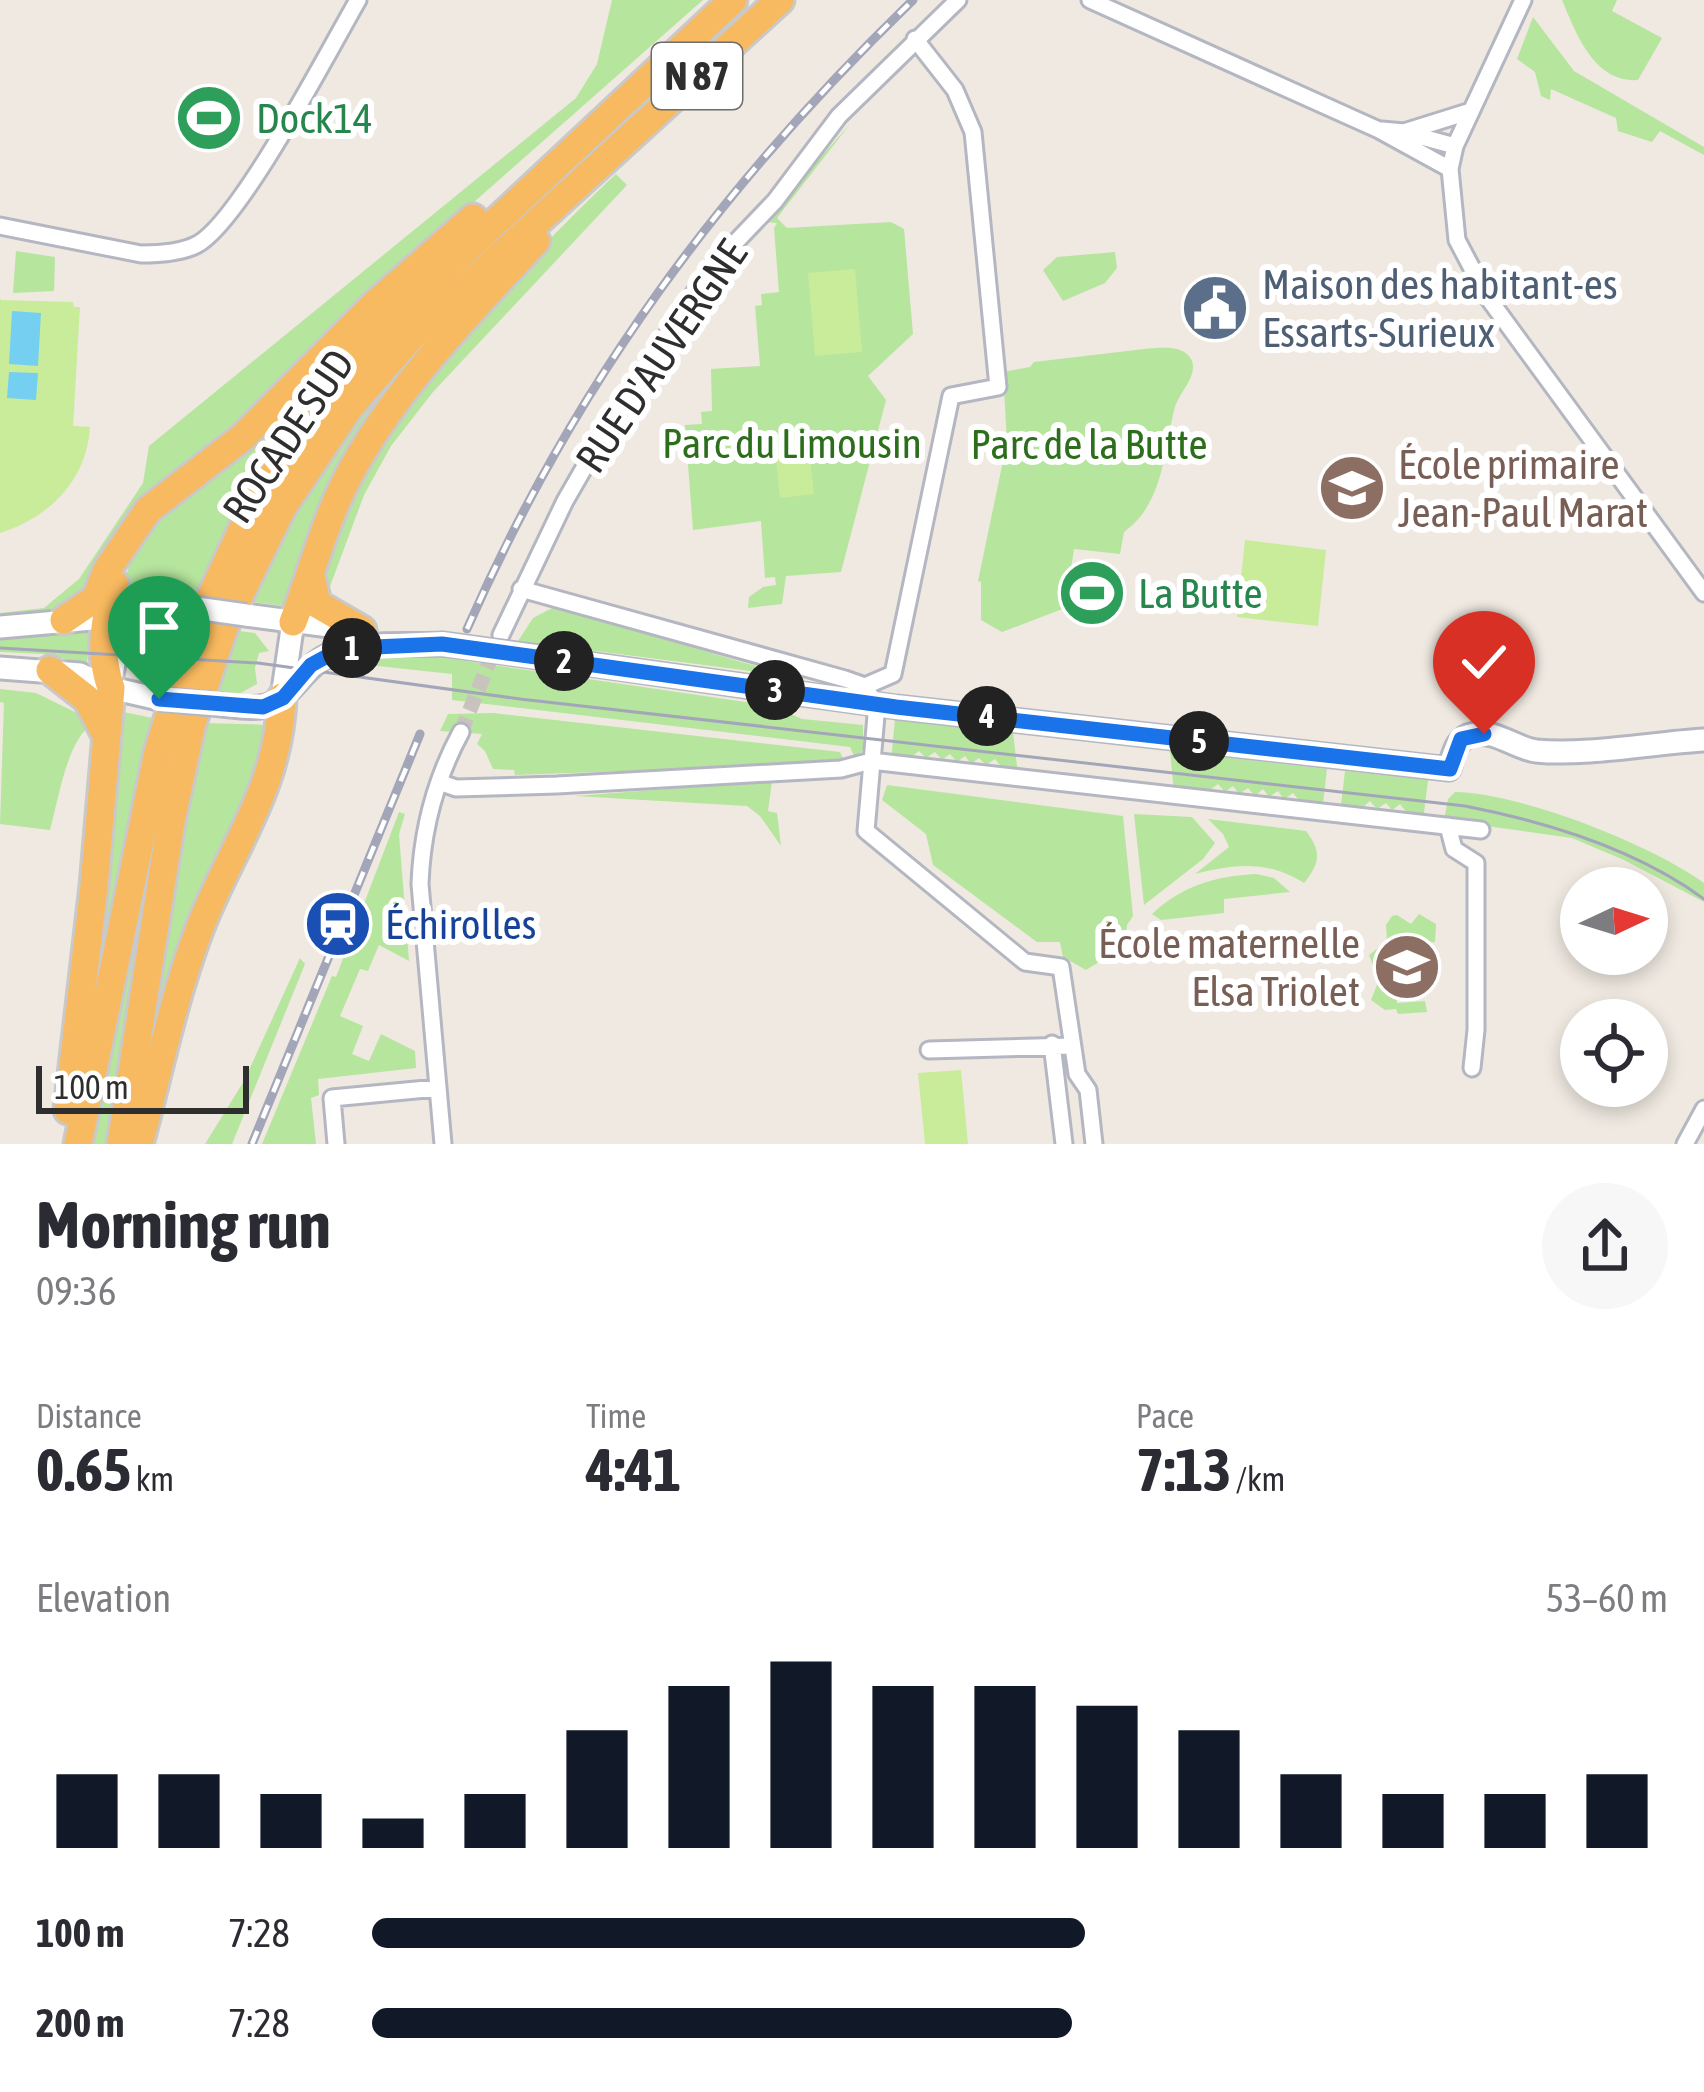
<!DOCTYPE html>
<html lang="en">
<head>
<meta charset="utf-8">
<style>
	:root { --surface:#fff; --page:#f7f7f7; --text:#2b2b33; --muted:#7c7c81; --accent:#111827 }
	body { margin:0; font-family:"Asap Condensed",sans-serif; background:var(--page); color:var(--text); height:100vh; display:flex; flex-direction:column; font-size:45px; white-space:nowrap }
	* { box-sizing:border-box; margin:0 }
	p { font-size:39px; color:var(--muted) }
	.icon { flex:none; width:66px; height:66px; fill:none; stroke:currentColor; stroke-width:2; stroke-linecap:round; stroke-linejoin:round }
	.map { position:relative; height:1144px; overflow:hidden }
	.details { display:flex; flex-direction:column; background:var(--surface); flex:1 }
	.details>* { flex:none }
	.needle { width:78px; rotate:86deg }
	.fabs { position:absolute; left:1560px; top:867px; display:grid; gap:24px }
	.fabs a { display:grid; place-items:center; width:108px; height:108px; border-radius:50%; background:var(--surface); box-shadow:0 6px 18px #0003; font-size:60px }
	.scale { position:absolute; left:36px; bottom:30px; width:213px; box-sizing:border-box; padding-left:12px; border:6px solid #2e2e2e; border-top:0; font-size:33px; line-height:42px; white-space:nowrap; color:#2e2e2e; -webkit-text-stroke:9px #fff; paint-order:stroke }
	.pin { position:absolute; display:grid; place-items:center; width:102px; height:102px; color:#fff; margin:-123px -51px; border-radius:50% 50% 50% 0; rotate:-45deg; box-shadow:0 0 12px #0007 }
	.pin .icon { rotate:45deg }
	.km { position:absolute; width:60px; height:60px; margin:-30px; border-radius:50%; background:#222; color:#fff; font-size:33px; line-height:60px; text-align:center }
	.round { display:grid; place-items:center; flex:none; width:126px; height:126px; border-radius:63px; background:var(--page) }
	.head { display:flex; align-items:center; justify-content:space-between; height:204px; padding:0 36px }
	h1 { font-size:66px; font-weight:700; line-height:90px }
	.stats { display:grid; grid-template-columns:repeat(3,1fr); gap:18px; height:204px; padding:12px 36px }
	.stats div { display:grid; align-content:center }
	.stats b { font-size:60px; font-weight:700 }
	.stats small { font-size:33px; font-weight:400 }
	.stats p { font-size:33px }
	.chart { height:336px; padding:24px 36px }
	.chart p { display:flex; justify-content:space-between }
	.chart svg { width:100%; height:216px; margin-top:12px; stroke:var(--accent); stroke-width:6 }
	ul { padding:0 36px; list-style:none; font-size:39px }
	li { display:grid; grid-template-columns:192px 144px 1fr; align-items:center; height:90px }
	li i { height:30px; border-radius:15px; background:var(--accent) }
	.map>svg:first-child { display:block }
	.green { fill:#b6e59e }
	.pitch { fill:#c9ec9a }
	.water { fill:#75cff0 }
	.lines { fill:none; stroke-linecap:round; stroke-linejoin:round }
	.minor-tunnel { stroke:#c8c4bd; stroke-width:15; stroke-dasharray:15 8; stroke-linecap:butt }
	.minor-casing { stroke:#b4b7c1; stroke-width:21 }
	.secondary-casing { stroke:#b4b7c1; stroke-width:27 }
	.trunk-casing { stroke:#c9c9c9; stroke-width:33 }
	.minor { stroke:#fff; stroke-width:15 }
	.secondary { stroke:#fff; stroke-width:21 }
	.trunk { stroke:#f8ba60; stroke-width:27 }
	.tram { stroke:#a3a6b8; stroke-width:3 }
	.rail-casing { stroke:#a3a6b8; stroke-width:9 }
	.rail { stroke:#fff; stroke-width:4.5; stroke-dasharray:14; stroke-linecap:butt }
	.secondary-bridge-casing { stroke:#b4b7c1; stroke-width:27; stroke-linecap:butt }
	.secondary-bridge { stroke:#fff; stroke-width:21 }
	.route-casing { stroke:#fff; stroke-width:24 }
	.route { stroke:#1a73e8; stroke-width:15 }
	.labels { text-anchor:middle; stroke-width:12; stroke-linejoin:round; paint-order:stroke }
	.shield { fill:#fff; stroke:#6d6d6d; stroke-width:3 }
	.shield-label { font-size:39px; font-weight:bold; fill:#2e2e2e }
	.leisure-label { font-size:42px; fill:#27864d; stroke:#fff; text-anchor:start }
	.service-label { font-size:42px; fill:#4e5e75; stroke:#fff; text-anchor:start }
	.street-label { font-size:42px; fill:#2e2e2e; stroke:#fff }
	.park-label { font-size:42px; fill:#2c6e1b; stroke:#fff }
	.education-label { font-size:42px; fill:#785e54; stroke:#fff; text-anchor:start }
	.transit-label { font-size:42px; fill:#164399; stroke:#fff; text-anchor:start }
</style>
</head>
<body>
<div class="map">
<svg width="1704" height="1144" viewBox="0 0 1704 1144">
	<rect width="100%" height="100%" fill="#efe9e1"/>
	<path class="green" d="M612 0H703L449 224 213 450 149 495 125 517 72 615 0 622V613L44 608 79 579 143 483 149 446 576 98 597 64Z
		M1562 0H1617L1612 11 1662 38 1638 80C1594 83 1576 33 1562 0Z
		M1533 17 1574 71 1704 147V155L1660 131 1652 142 1618 131 1616 118 1551 89 1550 100 1541 96 1535 72 1517 59Z
		M850 124 777 218 787 228 891 222 904 229 913 334 868 376 886 400 841 572 786 576 782 604 748 608 749 597 763 587 776 585 775 577 765 578 761 521 693 530 685 425 702 424 701 412 712 411 711 369 760 366 755 306 762 305 761 294 779 292 774 228 777 223 763 222Z
		M616 174 627 185 433 392 391 446 364 495 326 597C321 471 527 257 616 174Z
		M16 251 55 257 54 291 13 293Z
		M1115 252 1117 268 1105 283 1063 301 1043 270 1057 257Z
		M454 313 290 607 246 601C266 572 278 540 296 511 341 438 394 374 454 313Z
		M1144 349C1158 348 1179 345 1189 356 1202 372 1180 391 1175 407 1163 451 1165 502 1124 532L1120 554 1074 549 1065 608 1002 632 981 620V582L978 581 1007 442 1003 372 1030 367 1034 362Z
		M344 354 299 409 246 490 199 596 136 595 123 587 135 545 160 513Z
		M556 606 741 662 761 667 771 663 828 681 518 641 533 618Z
		M170 615 184 618 160 689C140 685 133 678 127 659L139 657 140 643H128C135 625 153 619 170 615Z
		M90 630 87 664 44 654 0 652V634Z
		M239 631 255 633 269 651 259 653 255 668 257 684 237 695H215Z
		M352 656H431L772 706 802 719 863 725V750L855 758 850 747 452 700V674L332 661Z
		M0 689 36 693 79 714 89 712 93 724C67 738 58 802 50 830L0 824 4 703 0 702Z
		M123 712 158 719 146 744 89 1023H86Z
		M493 713 840 752 845 763 515 775 514 770 493 769 485 751 477 744 482 734 440 731 448 714Z
		M895 719 1013 732 1018 775 1007 774 995 759 986 765 979 758 971 764 965 756 957 762 950 754 942 760 935 752 926 758 919 751 905 762 891 761Z
		M176 720 185 721 111 1144H87Z
		M205 723 270 725 262 769 153 1041 191 788Z
		M1170 751 1327 769 1323 803 1299 800 1293 793 1284 799 1278 791 1269 797 1263 789 1255 796 1248 788 1239 794 1233 786 1225 792 1218 784 1202 796 1174 793Z
		M1345 771 1428 780 1423 821 1413 820 1400 804 1392 810 1386 803 1377 809 1370 801 1363 807 1341 805Z
		M772 781 768 811 777 813 781 846 760 816 747 806 575 796Z
		M887 785 1123 816 1133 916 1127 925 1125 946 1086 970 1063 957 1060 942H1037L933 865 926 834 882 800Z
		M1455 792C1521 793 1650 844 1704 883V902L1624 860 1572 838 1444 820 1448 799Z
		M399 812 405 814 399 834 409 961 379 945 368 971 360 969 340 1016 363 1026 352 1054 369 1061 381 1034 415 1051 416 1068 318 1079 319 1095 311 1098 316 1144H262L332 976 336 977Z
		M1134 814 1192 817 1215 843 1203 859 1144 905Z
		M1208 819 1306 831C1322 852 1320 863 1304 883 1267 860 1235 864 1195 874L1229 847 1223 834Z
		M1256 874 1274 878 1290 892 1224 899V913L1161 920 1152 914C1182 886 1215 876 1256 874Z
		M1419 914 1436 924 1435 942 1405 946 1407 971 1393 973 1397 1003 1425 1001 1427 1012 1398 1014 1396 1009 1385 1010 1371 1000 1379 980 1369 955 1387 941 1386 925 1392 916 1397 915 1411 924Z
		M300 958 305 964 232 1144H205L244 1081Z"/>
	<path class="pitch" d="M855 269 862 352 815 356 808 273Z
		M0 297 1 300 73 302 74 307H80L73 426 90 427C87 480 49 518 0 533Z
		M808 439 814 494 780 498 774 442Z
		M1245 540 1326 550 1318 626 1237 617Z
		M961 1070 968 1144H925L918 1073Z"/>
	<path class="water" d="M12 311 41 313 38 366 9 364Z
		M9 372 38 373 36 400 7 398Z"/>
	<g class="lines">
		<path class="minor-tunnel" d="M461 732 497 643"/>
		<defs>
			<path id="minor" d="M1090 0 1379 130 1450 169
				M1523 0 1455 146 1450 169 1457 240 1486 295 1704 593
				M1382 130 1404 132 1471 111
				M1407 133 1455 146
				M0 226 141 254C159 254 180 253 196 245 239 224 329 50 358 0
				M521 589 845 679 862 685 877 704 866 831 1025 962 1061 967 1077 1074 1088 1090 1094 1144
				M501 635 565 501 614 416 710 269 775 201 839 116 958 0
				M856 690 893 674 951 396 998 387 973 132 955 90 915 39
				M439 782 456 788 557 785 841 769 871 761 1481 830
				M1448 826 1454 849 1476 863V1030L1472 1068
				M1052 1044 1064 1144
				M929 1050 1072 1046
				M336 1144 332 1098 437 1088
				M443 1144 420 884C422 829 435 780 461 732
				M1685 1144 1704 1109"/>
			<path id="secondary" d="M246 615 352 629
				M0 627 92 619 151 605 189 607
				M538 657 896 707 1449 769C1454 754 1456 737 1474 734 1496 730 1515 748 1536 751 1585 756 1653 743 1704 740
				M0 668 80 674 111 688 159 699
				M112 675C116 646 125 621 155 611
				M282 697 293 622
				M212 704C227 705 244 709 260 707 289 704 301 668 327 656 360 640 406 646 442 644"/>
			<path id="trunk" d="M311 576 317 604 362 630
				M64 620 96 598 107 570 148 510 243 437 374 305 473 218
				M293 622C313 570 326 515 354 466 401 382 471 311 536 241
				M50 670 87 699 105 733
				M68 1110 94 886 111 688C98 652 105 619 114 583
				M78 1144 158 752 195 631 256 500 339 379 394 317 733 0
				M121 1144 171 821 192 723 224 627 282 508 349 408 410 338 780 0
				M139 1144C158 1073 173 999 199 930 230 849 279 790 282 697"/>
		</defs>
		<use href="#minor" class="minor-casing"/>
		<use href="#secondary" class="secondary-casing"/>
		<use href="#trunk" class="trunk-casing"/>
		<use href="#minor" class="minor"/>
		<use href="#secondary" class="secondary"/>
		<use href="#trunk" class="trunk"/>
		<path class="tram" d="M0 648 258 663 520 699 1465 806C1547 822 1636 849 1704 899"/>
		<defs>
			<path id="rail" d="M467 629C575 383 721 186 913 0
				M252 1144 420 734"/>
		</defs>
		<use href="#rail" class="rail-casing"/>
		<use href="#rail" class="rail"/>
		<defs>
			<path id="secondary-bridge" d="M189 607 246 615
				M442 644 538 657
				M159 699 212 704"/>
		</defs>
		<use href="#secondary-bridge" class="secondary-bridge-casing"/>
		<use href="#secondary-bridge" class="secondary-bridge"/>
	</g>
	<g class="lines">
		<defs>
			<path id="route" d="M159 699 263 707 283 698 311 665 331 654 352 648 442 644 896 707 1450 769 1461 739 1484 734"/>
		</defs>
		<use href="#route" class="route-casing"/>
		<use href="#route" class="route"/>
	</g>
	<defs>
		<symbol id="stadium-disc" viewBox="-11 -11 22 22"><circle r="9.5" fill="#2e9e5b" stroke="#fff"/><path d="M0-5a6.5 5 0 1 0 0 10a6.5 5 0 1 0 0-10ZM-3.5-1.8h7v3.6h-7Z" fill="#fff"/></symbol>
		<symbol id="civic-disc" viewBox="-11 -11 22 22"><circle r="9.5" fill="#5c6f8a" stroke="#fff"/><path d="M-.6-6.5H3V-4.5H.6V-3L4-1V1h2V6H-6V1h2V-1L-.6-3ZM-1.2 2.5V6h2.4V2.5Z" fill="#fff"/></symbol>
		<symbol id="school-disc" viewBox="-11 -11 22 22"><circle r="9.5" fill="#8d6e63" stroke="#fff"/><path d="M0-5L7-2L0 1L-7-2ZM-4 1L0 2.5L4 1V4Q0 6-4 4Z" fill="#fff"/></symbol>
		<symbol id="station-disc" viewBox="-11 -11 22 22"><circle r="9.5" fill="#1a4fb4" stroke="#fff"/><path d="M-3-6H3Q5-6 5-4V2Q5 4 3 4L4.5 6H3L1.5 4h-3L-3 6H-4.5L-3 4Q-5 4-5 2V-4Q-5-6-3-6ZM-3.5-4v3h7v-3ZM-3.5 1v1.5H-2V1ZM2 1v1.5H3.5V1Z" fill="#fff"/></symbol>
	</defs>
	<g fill-rule="evenodd">
		<use href="#stadium-disc" x="171" y="80" width="76" height="76"/>
		<use href="#civic-disc" x="1177" y="270" width="76" height="76"/>
		<use href="#school-disc" x="1314" y="450" width="76" height="76"/>
		<use href="#stadium-disc" x="1054" y="555" width="76" height="76"/>
		<use href="#station-disc" x="300" y="886" width="76" height="76"/>
		<use href="#school-disc" x="1369" y="929" width="76" height="76"/>
	</g>
	<g class="labels">
		<rect class="shield" x="652" y="43" width="90" height="66" rx="9"/>
		<g class="shield-label">
			<text x="697" y="90">N 87</text>
		</g>
		<g class="leisure-label">
			<text x="256" y="133">Dock14</text>
			<text x="1138" y="608">La Butte</text>
		</g>
		<g class="service-label">
			<text x="1262" y="299">Maison des habitant-es<tspan x="1262" dy="48">Essarts-Surieux</tspan></text>
		</g>
		<g class="street-label">
			<text transform="translate(661 356) rotate(-56)" y="15">RUE D'AUVERGNE</text>
			<text transform="translate(288 436) rotate(-56)" y="15">ROCADE SUD</text>
		</g>
		<g class="park-label">
			<text x="792" y="458">Parc du Limousin</text>
			<text x="1089" y="459">Parc de la Butte</text>
		</g>
		<g class="education-label">
			<text x="1398" y="479">École primaire<tspan x="1398" dy="48">Jean-Paul Marat</tspan></text>
			<text x="1360" y="958" text-anchor="end">École maternelle<tspan x="1360" dy="48">Elsa Triolet</tspan></text>
		</g>
		<g class="transit-label">
			<text x="385" y="939">Échirolles</text>
		</g>
	</g>
</svg>
<div class="fabs">
<a><svg class="needle" viewBox="-14 -14 28 28"><path d="M0-13l5 13h-10z" fill="#e53935"/><path d="M0 13l5-13h-10z" fill="#7c7c81"/></svg></a>
<a><svg class="icon" aria-label="locate" viewBox="0 0 24 24"><circle cx="12" cy="12" r="6"/><path d="M12 2v4M12 18v4M2 12h4M18 12h4"/></svg></a>
</div>
<div class="scale">100 m</div>
<div class="pin" style="left:159px;top:699px;background:#1e9e55"><svg class="icon" aria-label="arrive" viewBox="0 0 24 24"><path d="M6 21V4h12l-3 4 3 4H6"/></svg></div>
<div class="pin" style="left:1484px;top:734px;background:#d93025"><svg class="icon" aria-label="check" viewBox="0 0 24 24"><path d="M5 12l5 5 9-10"/></svg></div>
<b class="km" style="left:352px;top:648px">1</b>
<b class="km" style="left:564px;top:661px">2</b>
<b class="km" style="left:775px;top:690px">3</b>
<b class="km" style="left:987px;top:716px">4</b>
<b class="km" style="left:1199px;top:741px">5</b>
</div>
<section class="details">
<div class="head"><div><h1>Morning run</h1><p>09:36</p></div><a class="round"><svg class="icon" aria-label="share" viewBox="0 0 24 24"><path d="M12 15V3M7 8l5-5 5 5M5 13v7h14v-7"/></svg></a></div>
<div class="stats">
<div><p>Distance</p><b>0.65<small> km</small></b></div>
<div><p>Time</p><b>4:41</b></div>
<div><p>Pace</p><b>7:13<small> /km</small></b></div>
</div>
<div class="chart"><p><span>Elevation</span>53–60 m</p>
<svg viewBox="0 0 160 44" preserveAspectRatio="none"><path d="M5 44V29M15 44V29M25 44V33M35 44V38M45 44V33M55 44V20M65 44V11M75 44V6M85 44V11M95 44V11M105 44V15M115 44V20M125 44V29M135 44V33M145 44V33M155 44V29"/></svg>
</div>
<ul>
<li><b>100 m</b>7:28<i style="width:55%"></i></li>
<li><b>200 m</b>7:28<i style="width:54%"></i></li>
</ul>
</section>
</body>
</html>
